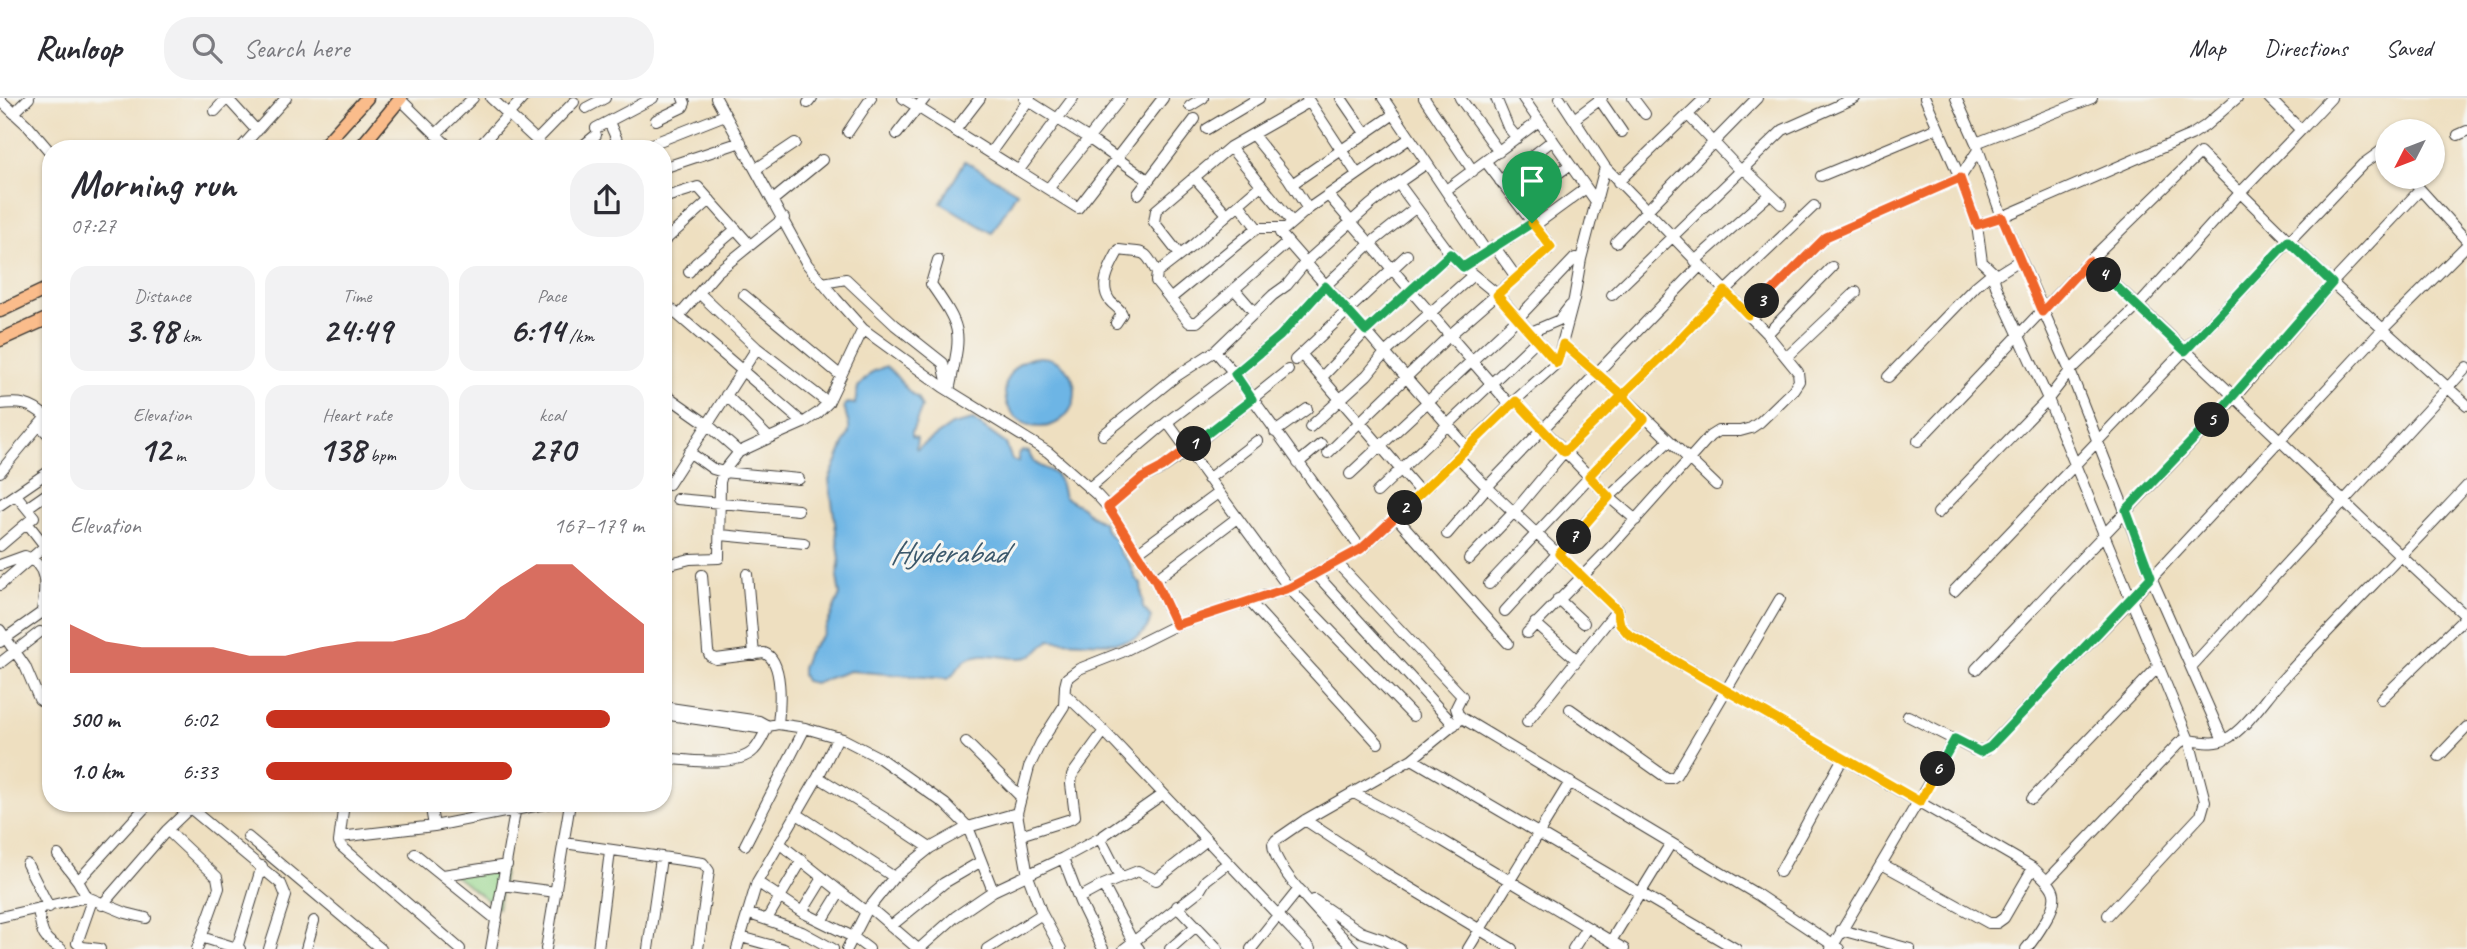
<!DOCTYPE html>
<html lang="en">
<head>
<meta charset="utf-8">
<style>
	:root { --surface:#fff; --page:#f2f2f3; --text:#2b2b33; --muted:#7c7c81; --line:#e1e1e2; --accent:#c8321e }
	body { margin:0; font-family:Caveat,sans-serif; background:var(--page); color:var(--text); height:100vh; display:flex; flex-direction:column; font-size:26px; white-space:nowrap }
	* { box-sizing:border-box; margin:0 }
	p { font-size:23px; color:var(--muted) }
	.icon { flex:none; width:38px; height:38px; fill:none; stroke:currentColor; stroke-width:2; stroke-linecap:round; stroke-linejoin:round }
	.map { position:relative; flex:1; overflow:hidden }
	.details { position:absolute; left:42px; top:42px; width:630px; height:672px; display:flex; flex-direction:column; background:var(--surface); border-radius:28px; box-shadow:0 2px 5px #0004 }
	.details>* { flex:none }
	.needle { width:46px; rotate:228deg }
	.fabs { position:absolute; left:2375px; top:21px; display:grid; gap:14px }
	.fabs a { display:grid; place-items:center; width:70px; height:70px; border-radius:50%; background:var(--surface); box-shadow:0 2px 5px #0004; font-size:35px }
	.pin { position:absolute; display:grid; place-items:center; width:60px; height:60px; color:#fff; margin:-72px -30px; border-radius:50% 50% 50% 0; rotate:-45deg; box-shadow:0 0 7px #0007 }
	.pin .icon { rotate:45deg }
	.km { position:absolute; width:35px; height:35px; margin:-18px; border-radius:50%; background:#222; color:#fff; font-size:19px; line-height:35px; text-align:center }
	.round { display:grid; place-items:center; flex:none; width:74px; height:74px; border-radius:28px; background:var(--page) }
	.summary { display:flex; align-items:center; justify-content:space-between; height:119px; padding:0 28px }
	h1 { font-size:38px; font-weight:700; line-height:52px }
	.figures { display:grid; grid-template-columns:repeat(3,1fr); gap:10px; height:119px; padding:7px 28px }
	.figures div { display:grid; align-content:center; border-radius:18px; background:var(--page); text-align:center }
	.figures b { font-size:35px; font-weight:700 }
	.figures small { font-size:19px; font-weight:400 }
	.figures p { font-size:19px }
	.chart { height:196px; padding:14px 28px }
	.chart p { display:flex; justify-content:space-between }
	.chart svg { width:100%; height:126px; margin-top:7px; fill:var(--accent); opacity:.7 }
	ul { padding:0 28px; list-style:none; font-size:23px }
	li { display:grid; grid-template-columns:112px 84px 1fr; align-items:center; height:52px }
	li i { height:18px; border-radius:9px; background:var(--accent) }
	header { display:flex; align-items:center; gap:42px; box-sizing:border-box; height:98px; padding:0 35px; background:var(--surface); border-bottom:2px solid var(--line) }
	header strong { font-size:33px }
	nav { display:flex; gap:38px; margin-inline-start:auto; font-size:24px }
	.search { width:490px; height:63px; background:var(--page); display:flex; align-items:center; gap:18px; box-sizing:border-box; padding:0 24px; border-radius:28px; color:var(--muted); font-size:26px }
	.map>svg:first-child { display:block }
	.green { fill:#97d58b; stroke:#5a7854; stroke-width:2 }
	.water { fill:#6db5e5; stroke:#446880; stroke-width:2 }
	.lines { fill:none; stroke-linecap:round; stroke-linejoin:round }
	.minor-casing { stroke:#3c3935; stroke-width:12 }
	.major-casing { stroke:#3c3935; stroke-width:15 }
	.minor { stroke:#fff; stroke-width:10 }
	.major { stroke:#fabc8b; stroke-width:12 }
	.split-1-casing { stroke:#fff; stroke-width:14 }
	.split-2-casing { stroke:#fff; stroke-width:14 }
	.split-3-casing { stroke:#fff; stroke-width:14 }
	.split-4-casing { stroke:#fff; stroke-width:14 }
	.split-5-casing { stroke:#fff; stroke-width:14 }
	.split-6-casing { stroke:#fff; stroke-width:14 }
	.split-7-casing { stroke:#fff; stroke-width:14 }
	.split-8-casing { stroke:#fff; stroke-width:14 }
	.split-1 { stroke:#22a559; stroke-width:9 }
	.split-2 { stroke:#f0652b; stroke-width:9 }
	.split-3 { stroke:#f5b400; stroke-width:9 }
	.split-4 { stroke:#f0652b; stroke-width:9 }
	.split-5 { stroke:#22a559; stroke-width:9 }
	.split-6 { stroke:#22a559; stroke-width:9 }
	.split-7 { stroke:#f5b400; stroke-width:9 }
	.split-8 { stroke:#f5b400; stroke-width:9 }
	.labels { text-anchor:middle; stroke-width:6; stroke-linejoin:round; paint-order:stroke }
	.water-label { font-size:32px; font-style:italic; fill:#3c596c; stroke:#f6f6f2 }
</style>
</head>
<body>
<header>
<strong>Runloop</strong>
<div class="search"><svg class="icon" aria-label="search" viewBox="0 0 24 24"><circle cx="10" cy="10" r="6"/><path d="M15 15l6 6"/></svg>Search here</div>
<nav><a>Map</a><a>Directions</a><a>Saved</a></nav>
</header>
<div class="map">
<svg width="2467" height="851" viewBox="0 0 2467 851">
	<rect width="100%" height="100%" fill="#f6f6f2"/>
	<filter id="ink" filterUnits="userSpaceOnUse"><feTurbulence type="fractalNoise" baseFrequency=".0143" numOctaves="2"/><feDisplacementMap in="SourceGraphic" scale="14" xChannelSelector="R" yChannelSelector="G"/><feConvolveMatrix kernelMatrix="1 2 1 2 8 2 1 2 1" color-interpolation-filters="sRGB"/></filter>
	<filter id="wash" filterUnits="userSpaceOnUse"><feTurbulence type="fractalNoise" baseFrequency=".00686" numOctaves="4" result="noise"/><feDisplacementMap in="SourceGraphic" scale="28" xChannelSelector="R" yChannelSelector="G"/><feGaussianBlur stdDeviation="1.57" result="paint"/><feColorMatrix in="noise" values="0 0 0 0 0 0 0 0 0 0 0 0 0 0 0 0 0 1.4 0 .05"/><feComposite in="paint" operator="in"/></filter>
	<g filter="url(#wash)">
		<rect width="100%" height="100%" fill="#eedfc0"/>
		<path class="green" d="M505 768 498 810 451 775Z"/>
		<path class="water" d="M965 63 1017 94 992 135 941 105Z
			M1005 294a35 35 0 1 1 70 0a35 35 0 1 1-70 0Z
			M886 268C896 274 907 296 917 299L922 309 912 334V338L917 340 916 349 917 351 952 327 973 322 1006 346 1012 362 1018 364V357L1022 353 1029 354C1034 373 1052 367 1059 382 1062 387 1062 394 1064 399L1082 409 1090 417 1103 424 1107 434 1115 441 1120 455 1129 464 1135 480 1141 486 1143 510 1151 519C1145 550 1107 545 1084 544 1073 543 1061 544 1050 542 1042 547 1037 557 1028 559 1011 564 988 551 967 561 960 565 956 576 948 581L850 573 814 585 805 583 802 577V570L808 554 823 536 840 497 837 479 840 461 829 382 849 334V328L844 308 848 305 855 306 858 289 872 274Z"/>
	</g>
	<g filter="url(#ink)">
		<g class="lines">
			<defs>
				<path id="minor" d="M491 0 546 51
					M716 0 807 166 836 201 863 231 943 289 1048 354 1096 396 1108 409 1155 482 1176 527
					M903 0 1078 110 1163 0
					M1024 0 1088 40 1148 82
					M1307 0 1357 76
					M1341 0 1365 35
					M1383 0 1427 65 1398 85 1455 162 1498 197 1557 265
					M1424 0 1473 73
					M1460 0 1499 54
					M1496 0 1508 29 1517 40
					M1523 0 1595 102
					M1633 0 1645 16
					M1925 0 1960 80
					M1956 0 1976 45 2002 119 2070 273 2151 479 2223 642
					M400 1 451 51
					M0 2 27 27 51 55
					M1600 2 1622 34
					M808 5 812 0
					M1190 8 1203 0
					M586 10 605 0
					M215 13 227 0 257 33
					M14 15 29 0
					M1688 17 1740 72
					M1574 21 1602 0
					M656 22 683 9 685 5 683 0
					M609 24 621 51
					M596 30 653 0
					M956 31 980 0
					M1207 31 1259 0
					M2301 32 2331 0
					M848 34 871 0
					M436 36 473 0
					M897 36 925 0
					M1253 37 1288 80 1308 111
					M2458 37 2467 33
					M1410 40 1308 111 1280 135 1467 349
					M537 42 574 4
					M1976 45 2092 0
					M1230 49 1292 124
					M240 51 286 0
					M477 51 523 0
					M579 51 596 37
					M639 51 725 17
					M991 54 1030 0
					M1427 65 1486 153
					M663 70 741 44
					M1743 70 1781 106
					M756 71 795 45
					M1019 72 1073 0
					M1821 78 1937 30
					M1194 79 1227 116
					M2409 79 2467 143
					M1960 80 1978 52
					M1500 83 1553 42
					M1618 84 1705 0
					M1292 86 1394 16
					M1261 87 1239 106 1257 130H1286
					M1048 91 1121 0
					M1446 92 1539 23
					M1138 96 1195 21
					M1328 97 1510 307
					M663 100 698 89 750 147
					M773 102 822 62
					M1517 104 1570 67
					M1239 106 1192 148 1157 175 1156 183 1189 224H1197L1288 144
					M1977 127 1982 164 1996 177
					M1534 128 1586 90
					M663 144 710 102
					M1616 144 1757 0
					M1494 148 1516 179
					M1180 157 1154 124 1156 112 1230 49 1309 4
					M938 162 931 186C964 233 961 233 950 288
					M2020 162 1996 177 1994 181 1996 188 2048 301 2189 642 2205 703 2201 717 2108 817
					M1695 163 1770 96
					M2089 163C2218 279 2339 403 2467 519
					M1463 169 1532 125
					M689 174 696 165 736 131
					M823 185 846 181 895 227 943 265 949 292
					M1235 192 1255 215
					M699 195 757 250 828 305
					M744 197 840 277
					M1612 197 1783 32 1855 0
					M1170 201 1257 130
					M663 204 679 218 717 174 784 120
					M1748 217 1826 139 1960 80 1977 127 2002 119 2191 37 2205 28 2237 0
					M679 218 803 325
					M1116 225 1122 216C1119 209 1114 208 1110 203 1098 187 1111 167 1119 152 1144 156 1144 149 1157 175
					M1531 234 1559 222 1570 208
					M1767 236 1832 169
					M1563 246 1622 297 1716 387
					M1301 256 1421 395
					M1787 259 1856 194
					M1295 262 1407 157
					M1235 276 1280 238 1325 188 1371 145 1415 110
					M1323 278 1366 233 1450 156
					M1888 279 1976 188 1988 178 1996 177
					M663 295 707 326 739 354 769 340
					M726 297 769 340 803 325 818 315 828 305 863 231
					M1515 302 1609 399 1636 422
					M0 306C20 304 31 305 46 319
					M1167 324 1289 490 1413 618
					M39 327 51 339
					M1310 329 1367 277 1385 255 1473 177
					M1275 334 1307 311
					M1103 337 1175 279 1215 253
					M1918 343 2089 163 2200 55 2332 185 2467 307
					M689 354 713 371 723 374 799 381
					M1328 355 1450 237 1551 149 1486 64
					M1457 358 1487 389 1617 512 1620 526 1627 535 2033 770C2054 789 2062 796 2046 822 2040 832 2034 842 2026 851
					M1298 365 1321 346
					M0 374 51 313
					M1350 376 1518 220 1575 160 1581 161
					M1208 381 1257 343
					M669 386 757 250
					M1089 390 1167 324 1233 274
					M1377 394 1537 242
					M677 401 798 412
					M0 407 51 372
					M28 409 51 393
					M1108 409 1142 380 1161 371 1187 353 1288 272
					M1938 415 2048 301 2070 273 2138 208 2240 95 2301 32 2269 0
					M1396 419 1508 545
					M28 426 45 448
					M1447 436 1487 389 1700 168
					M721 437 804 445
					M0 448 34 419 16 397
					M1361 451 1235 276 1215 253 1273 197 1287 187 1305 165 1370 107 1398 85
					M1138 454 1218 395
					M1469 461 1514 414 1564 354 1669 252 1725 193 1814 108
					M1337 465 1462 598 1456 610 1458 616 1462 620 1412 661 1305 722 1276 742 1273 746C1273 772 1335 831 1354 851
					M0 467 25 458C50 468 45 491 42 513
					M663 468 690 461 719 460 720 384 723 374 739 354
					M747 476 754 557
					M1316 476 1454 627
					M702 477 708 553 710 558 716 561 764 555C784 562 780 609 778 626
					M1155 482 1237 420
					M1489 486 1644 321
					M0 487 51 443
					M1954 493 2363 66 2381 53 2387 55
					M1558 501 1584 525
					M1250 504 1378 645
					M1505 513 1609 399 1669 343
					M1535 525 1577 562
					M0 532 25 568 39 601 51 609
					M1527 535 1609 451 1710 338 1718 333H1740L1751 330 1760 324 1793 292 1799 283 1798 274 1767 236 1605 69 1560 0
					M0 544 51 508
					M50 555 51 554
					M0 565 40 534
					M2191 569 2467 269
					M1976 571 2235 299 2332 185 2420 92
					M1066 597 1104 633 1310 851
					M2381 601 2467 518
					M663 609 759 623 768 628
					M1570 611 1667 680H1672L1676 677 1780 501
					M663 616 758 630 778 626 805 630 843 641 878 659 945 706 968 729 993 793
					M1908 618 1974 652H1986L2130 503 2382 232 2467 147
					M1462 620 1758 797 1839 851
					M1527 624 1617 512
					M966 644 1020 698
					M2439 658 2467 629
					M663 660C686 662 737 670 754 652 760 646 764 636 768 628
					M1412 661 1736 851
					M818 679 888 722 930 750
					M1354 695 1443 743 1624 851
					M2032 701 2158 569
					M184 705 281 786 286 798 269 851
					M295 705H308
					M344 705 339 744 341 748 460 851
					M430 705 434 728
					M797 716 894 779
					M1305 722 1382 773 1512 851
					M167 732 217 779 219 790 197 851
					M1020 737 1071 721 1075 718 1071 686 1072 677 1104 633
					M248 739 381 851
					M340 739 434 728 550 705
					M1100 740 1120 779
					M564 745 703 765 709 773 698 851
					M779 745 866 814
					M745 747 805 630
					M415 756 497 822
					M58 757 78 783 87 799
					M27 766 49 809
					M1882 766 1989 825H1997L2004 820 2033 770
					M1780 774 1843 660
					M443 777 507 767
					M78 783 149 705
					M2047 783 2179 645 2184 642C2198 642 2212 648 2226 641 2245 632 2266 599 2281 583 2342 517 2406 454 2467 388
					M757 784 802 814 853 839 869 851
					M503 787 556 794
					M1103 787 1138 773 1156 782 1207 742
					M1079 800 1103 787 1133 844 1139 851
					M1314 802 1361 834 1384 842 1400 851
					M102 807 167 732 190 710
					M1177 808 1218 851
					M869 809 918 851
					M38 811C42 833 40 840 61 851
					M802 814 823 780
					M747 815 802 834 833 851
					M0 819 87 799 126 815 146 820
					M767 821 802 762
					M822 823 840 794
					M891 828 944 785 980 764
					M1841 832 1910 851
					M201 839 240 851
					M741 839 784 851
					M1611 843 1671 745
					M82 849 100 851
					M237 850 262 768
					M85 851 77 845 92 802
					M306 851 314 823
					M491 851 515 714
					M546 851 570 705
					M598 851 610 753
					M648 851 661 760
					M737 851 757 784 818 679 838 639
					M847 851 866 814 894 779 930 750 968 729 1017 715
					M919 851 955 819 993 793 1063 760
					M987 851 1042 816
					M1061 851 1042 816 1028 778 1017 715 1029 669 1041 644 1064 608 1065 588 1067 580 1079 571 1122 554 1176 527 1289 490 1361 451 1396 419 1510 307 1557 265 1574 201 1581 161 1605 69
					M1103 851 1080 804 1063 760 1100 740 1163 696
					M1124 851 1200 792 1206 782 1228 765
					M1170 851 1196 828
					M1251 851 1299 791 1302 794
					M1468 851 1570 684
					M1573 851 1587 829
					M1831 851 1955 641"/>
				<path id="major" d="M318 51 328 43 367 0
					M359 51 401 0
					M0 213 51 189
					M0 242 51 219"/>
			</defs>
			<use href="#minor" class="minor-casing"/>
			<use href="#major" class="major-casing"/>
			<use href="#minor" class="minor"/>
			<use href="#major" class="major"/>
		</g>
	</g>
	<g class="lines" filter="url(#ink)">
		<defs>
			<path id="split-1" d="M1194 346 1252 301 1235 276 1280 238 1325 188 1366 233 1450 156 1463 169 1532 125"/>
			<path id="split-2" d="M1194 346 1161 370 1142 380 1108 409 1155 482 1176 527 1289 490 1361 451 1405 410"/>
			<path id="split-3" d="M1405 410 1516 303 1564 354 1669 252 1725 193 1748 217 1762 203"/>
			<path id="split-4" d="M1762 203 1826 139 1960 80 1977 127 2002 119 2042 214 2089 163 2104 177"/>
			<path id="split-5" d="M2104 177 2185 253 2288 143 2332 185 2212 322"/>
			<path id="split-6" d="M1938 671 1955 641 1980 654 1990 649 2151 479 2126 412 2212 322"/>
			<path id="split-7" d="M1574 439 1559 456 1617 512 1620 526 1628 536 1920 704 1938 671"/>
			<path id="split-8" d="M1532 125 1551 149 1497 197 1557 265 1563 246 1622 297 1644 321 1589 378 1609 399 1574 439"/>
		</defs>
		<use href="#split-1" class="split-1-casing"/>
		<use href="#split-2" class="split-2-casing"/>
		<use href="#split-3" class="split-3-casing"/>
		<use href="#split-4" class="split-4-casing"/>
		<use href="#split-5" class="split-5-casing"/>
		<use href="#split-6" class="split-6-casing"/>
		<use href="#split-7" class="split-7-casing"/>
		<use href="#split-8" class="split-8-casing"/>
		<use href="#split-1" class="split-1"/>
		<use href="#split-2" class="split-2"/>
		<use href="#split-3" class="split-3"/>
		<use href="#split-4" class="split-4"/>
		<use href="#split-5" class="split-5"/>
		<use href="#split-6" class="split-6"/>
		<use href="#split-7" class="split-7"/>
		<use href="#split-8" class="split-8"/>
	</g>
	<g class="labels">
		<g class="water-label">
			<text x="948" y="465">Hyderabad</text>
		</g>
	</g>
</svg>
<div class="fabs">
<a><svg class="needle" viewBox="-14 -14 28 28"><path d="M0-13l5 13h-10z" fill="#e53935"/><path d="M0 13l5-13h-10z" fill="#7c7c81"/></svg></a>
</div>
<div class="pin" style="left:1532px;top:125px;background:#1e9e55"><svg class="icon" aria-label="arrive" viewBox="0 0 24 24"><path d="M6 21V4h12l-3 4 3 4H6"/></svg></div>
<b class="km" style="left:1194px;top:346px">1</b>
<b class="km" style="left:1405px;top:410px">2</b>
<b class="km" style="left:1762px;top:203px">3</b>
<b class="km" style="left:2104px;top:177px">4</b>
<b class="km" style="left:2212px;top:322px">5</b>
<b class="km" style="left:1938px;top:671px">6</b>
<b class="km" style="left:1574px;top:439px">7</b>
<section class="details">
<div class="summary"><div><h1>Morning run</h1><p>07:27</p></div><a class="round"><svg class="icon" aria-label="share" viewBox="0 0 24 24"><path d="M12 15V3M7 8l5-5 5 5M5 13v7h14v-7"/></svg></a></div>
<div class="figures">
<div><p>Distance</p><b>3.98<small> km</small></b></div>
<div><p>Time</p><b>24:49</b></div>
<div><p>Pace</p><b>6:14<small> /km</small></b></div>
</div>
<div class="figures">
<div><p>Elevation</p><b>12<small> m</small></b></div>
<div><p>Heart rate</p><b>138<small> bpm</small></b></div>
<div><p>kcal</p><b>270</b></div>
</div>
<div class="chart"><p><span>Elevation</span>167–179 m</p>
<svg viewBox="0 0 160 44" preserveAspectRatio="none"><path d="M0 44V27L10 33L20 35L30 35L40 35L50 38L60 38L70 35L80 33L90 33L100 30L110 25L120 14L130 6L140 6L150 17L160 27V44z"/></svg>
</div>
<ul>
<li><b>500 m</b>6:02<i style="width:91%"></i></li>
<li><b>1.0 km</b>6:33<i style="width:65%"></i></li>
</ul>
</section>
</div>
</body>
</html>
